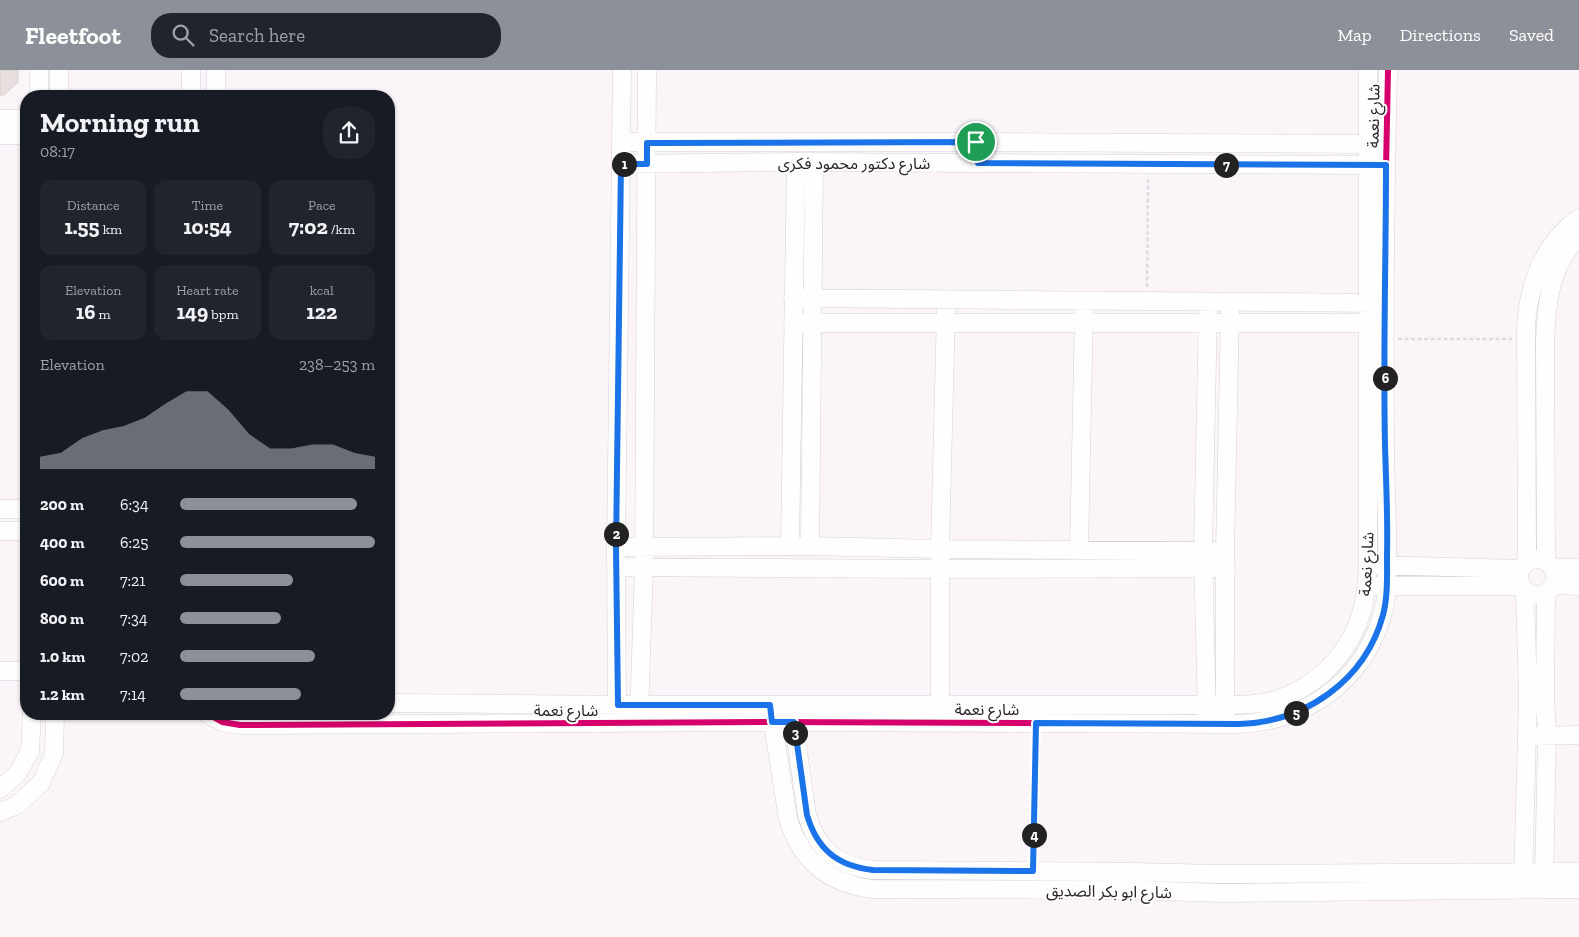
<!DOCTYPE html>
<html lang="en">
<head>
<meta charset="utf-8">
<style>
	:root { --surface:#171b24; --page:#20242c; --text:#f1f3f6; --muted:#9ea1a6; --accent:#8c9099 }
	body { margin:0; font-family:"Zilla Slab","Noto Sans Arabic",serif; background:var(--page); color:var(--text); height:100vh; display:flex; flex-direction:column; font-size:19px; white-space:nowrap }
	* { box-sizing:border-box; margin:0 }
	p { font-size:16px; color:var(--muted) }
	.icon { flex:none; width:28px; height:28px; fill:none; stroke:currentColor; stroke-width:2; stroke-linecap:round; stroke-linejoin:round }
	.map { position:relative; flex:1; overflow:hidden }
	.side { position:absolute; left:20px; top:20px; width:375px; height:630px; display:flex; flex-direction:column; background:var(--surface); border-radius:20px; box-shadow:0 1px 4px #0004 }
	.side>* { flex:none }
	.pin { position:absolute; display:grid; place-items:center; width:42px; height:42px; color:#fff; margin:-21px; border:2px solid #fff; border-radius:50%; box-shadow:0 1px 5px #0007 }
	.km { position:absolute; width:25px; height:25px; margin:-12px; border-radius:50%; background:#222; color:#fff; font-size:14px; line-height:25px; text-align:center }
	.round { display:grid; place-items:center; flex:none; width:52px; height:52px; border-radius:20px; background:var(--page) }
	.summary { display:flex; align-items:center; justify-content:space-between; height:85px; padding:0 20px }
	h1 { font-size:28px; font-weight:700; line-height:38px }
	.figures { display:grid; grid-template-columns:repeat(3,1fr); gap:8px; height:85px; padding:5px 20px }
	.figures div { display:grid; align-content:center; border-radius:12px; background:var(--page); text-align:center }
	.figures b { font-size:21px; font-weight:700 }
	.figures small { font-size:14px; font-weight:400 }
	.figures p { font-size:14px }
	.chart { height:140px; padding:10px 20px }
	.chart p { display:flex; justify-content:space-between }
	.chart svg { width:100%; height:90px; margin-top:5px; fill:var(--accent); opacity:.7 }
	ul { padding:0 20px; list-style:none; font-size:16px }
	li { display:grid; grid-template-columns:80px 60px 1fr; align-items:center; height:38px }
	li i { height:12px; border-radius:6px; background:var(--accent) }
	header { display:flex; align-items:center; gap:30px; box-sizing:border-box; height:70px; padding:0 25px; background:var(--accent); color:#fff }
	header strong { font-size:24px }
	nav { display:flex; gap:28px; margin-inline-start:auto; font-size:18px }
	.search { width:350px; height:45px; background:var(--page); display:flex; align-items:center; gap:12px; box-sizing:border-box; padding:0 18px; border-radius:20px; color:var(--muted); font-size:19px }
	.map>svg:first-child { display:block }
	.building { fill:#e7dfde; stroke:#d7cfcd }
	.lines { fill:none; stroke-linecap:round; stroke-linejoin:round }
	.minor-casing { stroke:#d8d1d7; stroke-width:19 }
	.path { stroke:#dfdcdf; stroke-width:2.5; stroke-dasharray:4 2.5; stroke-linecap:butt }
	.minor { stroke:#fefefe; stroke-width:18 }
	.cycleway-casing { stroke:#fff; stroke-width:9 }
	.cycleway { stroke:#d6006c; stroke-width:6 }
	.route-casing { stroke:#fff; stroke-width:10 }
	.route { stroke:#1a73e8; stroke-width:6 }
	.labels { text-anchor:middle; stroke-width:4; stroke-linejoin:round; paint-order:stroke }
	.street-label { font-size:16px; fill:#2a212a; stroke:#fff }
</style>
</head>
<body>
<header>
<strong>Fleetfoot</strong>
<div class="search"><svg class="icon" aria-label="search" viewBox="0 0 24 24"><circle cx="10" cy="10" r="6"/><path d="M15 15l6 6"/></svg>Search here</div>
<nav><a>Map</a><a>Directions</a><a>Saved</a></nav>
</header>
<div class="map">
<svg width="1579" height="867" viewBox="0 0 1579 867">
	<rect width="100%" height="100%" fill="#fbf5fa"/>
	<path class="building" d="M0 0H18V12L4 25H0Z"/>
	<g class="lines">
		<defs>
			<path id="minor" d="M191 0V26
				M39 26V0
				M59 26V0
				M216 26V0
				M0 49H26
				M0 65H26
				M621 72H976L1378 74
				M621 94 796 92 1378 95
				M793 228 1380 233
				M793 253H1380
				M0 439H26
				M0 461H26
				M790 476 796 92
				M810 476 814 92
				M616 477 810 476 940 479 1225 481
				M1079 480 1084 241
				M1519 507a18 18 0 1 1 36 0a18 18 0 1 1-36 0Z
				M1527 491 1526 256C1529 213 1543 174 1579 148
				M1546 491 1545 272C1546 236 1550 193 1579 168
				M1376 495 1520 499
				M616 497 940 499 1226 498
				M1552 498H1579
				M1553 515 1579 516
				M1375 516H1521
				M0 601H26
				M389 633 640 635H1206C1227 635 1248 636 1268 632 1311 622 1348 587 1361 544 1366 528 1367 511 1368 495V0
				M940 635V479L946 240
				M792 640 807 745C817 779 837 796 873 800L1132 802 1220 804 1579 802
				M771 641 788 749C802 792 828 813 872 819L1132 820 1221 823 1579 819
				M208 644 222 652 240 655 772 652 1239 654C1307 651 1362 612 1382 546 1388 528 1387 509 1387 490 1388 451 1385 412 1385 373 1384 249 1385 124 1388 0
				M639 645 644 497 647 0
				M1207 646 1203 481 1208 240
				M1225 646V481L1230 242
				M617 647 616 477 622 0
				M1535 666 1579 665
				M0 719 18 703 30 681 32 644
				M0 742 17 735 41 713 54 683 55 644
				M1523 813 1528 626 1525 521
				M1544 814 1547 666 1545 627 1546 523"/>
		</defs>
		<use href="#minor" class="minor-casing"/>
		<path class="path" d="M1147 217 1148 108
			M1398 269H1512
			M1033 787 1036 667"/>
		<use href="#minor" class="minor"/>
		<defs>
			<path id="cycleway" d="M208 644 222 652 240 655 772 652 1239 654C1307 651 1362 612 1382 546 1388 528 1387 509 1387 490 1388 451 1385 412 1385 373 1384 249 1385 124 1388 0"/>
		</defs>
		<use href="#cycleway" class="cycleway-casing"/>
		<use href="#cycleway" class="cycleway"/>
	</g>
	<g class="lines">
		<defs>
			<path id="route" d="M976 72 978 93 1386 95C1386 188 1383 282 1385 375 1386 412 1388 448 1387 485 1387 505 1388 526 1383 545 1365 611 1305 652 1239 654L1036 653 1033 801 873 800C837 796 817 779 807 745L794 652H772L770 635H618L616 477 621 94H647V73Z"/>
		</defs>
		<use href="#route" class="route-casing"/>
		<use href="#route" class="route"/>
	</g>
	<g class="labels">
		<g class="street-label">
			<text transform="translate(1373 46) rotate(-89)" y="6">شارع نعمة</text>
			<text x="854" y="99">شارع دكتور محمود فكرى</text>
			<text transform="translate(1366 494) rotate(-87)" y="6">شارع نعمة</text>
			<text x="987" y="645">شارع نعمة</text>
			<text x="566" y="646">شارع نعمة</text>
			<text transform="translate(1109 821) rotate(1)" y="6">شارع ابو بكر الصديق</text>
		</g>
	</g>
</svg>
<div class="pin" style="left:976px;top:72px;background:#1e9e55"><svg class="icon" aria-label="arrive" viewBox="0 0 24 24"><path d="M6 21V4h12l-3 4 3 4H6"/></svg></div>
<b class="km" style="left:624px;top:94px">1</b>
<b class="km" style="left:616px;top:464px">2</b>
<b class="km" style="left:795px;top:663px">3</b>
<b class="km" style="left:1034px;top:765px">4</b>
<b class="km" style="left:1296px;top:643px">5</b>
<b class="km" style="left:1385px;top:308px">6</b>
<b class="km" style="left:1226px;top:95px">7</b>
<section class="side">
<div class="summary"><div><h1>Morning run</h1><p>08:17</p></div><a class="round"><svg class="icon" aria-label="share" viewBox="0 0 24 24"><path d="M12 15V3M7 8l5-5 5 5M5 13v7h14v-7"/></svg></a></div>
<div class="figures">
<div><p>Distance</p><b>1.55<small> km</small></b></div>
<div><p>Time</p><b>10:54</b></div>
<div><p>Pace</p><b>7:02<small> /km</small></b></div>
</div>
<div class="figures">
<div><p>Elevation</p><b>16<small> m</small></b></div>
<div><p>Heart rate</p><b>149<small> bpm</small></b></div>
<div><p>kcal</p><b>122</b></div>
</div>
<div class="chart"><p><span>Elevation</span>238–253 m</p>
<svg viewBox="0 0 160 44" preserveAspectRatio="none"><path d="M0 44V38L10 36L20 29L30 25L40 23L50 19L60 12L70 6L80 6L90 15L100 27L110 34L120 34L130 32L140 32L150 36L160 38V44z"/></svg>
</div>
<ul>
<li><b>200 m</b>6:34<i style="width:91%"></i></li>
<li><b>400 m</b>6:25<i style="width:100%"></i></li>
<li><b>600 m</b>7:21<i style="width:58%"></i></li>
<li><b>800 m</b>7:34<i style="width:52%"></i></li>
<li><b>1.0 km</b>7:02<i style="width:69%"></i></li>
<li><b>1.2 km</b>7:14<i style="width:62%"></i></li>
</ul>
</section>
</div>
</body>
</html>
